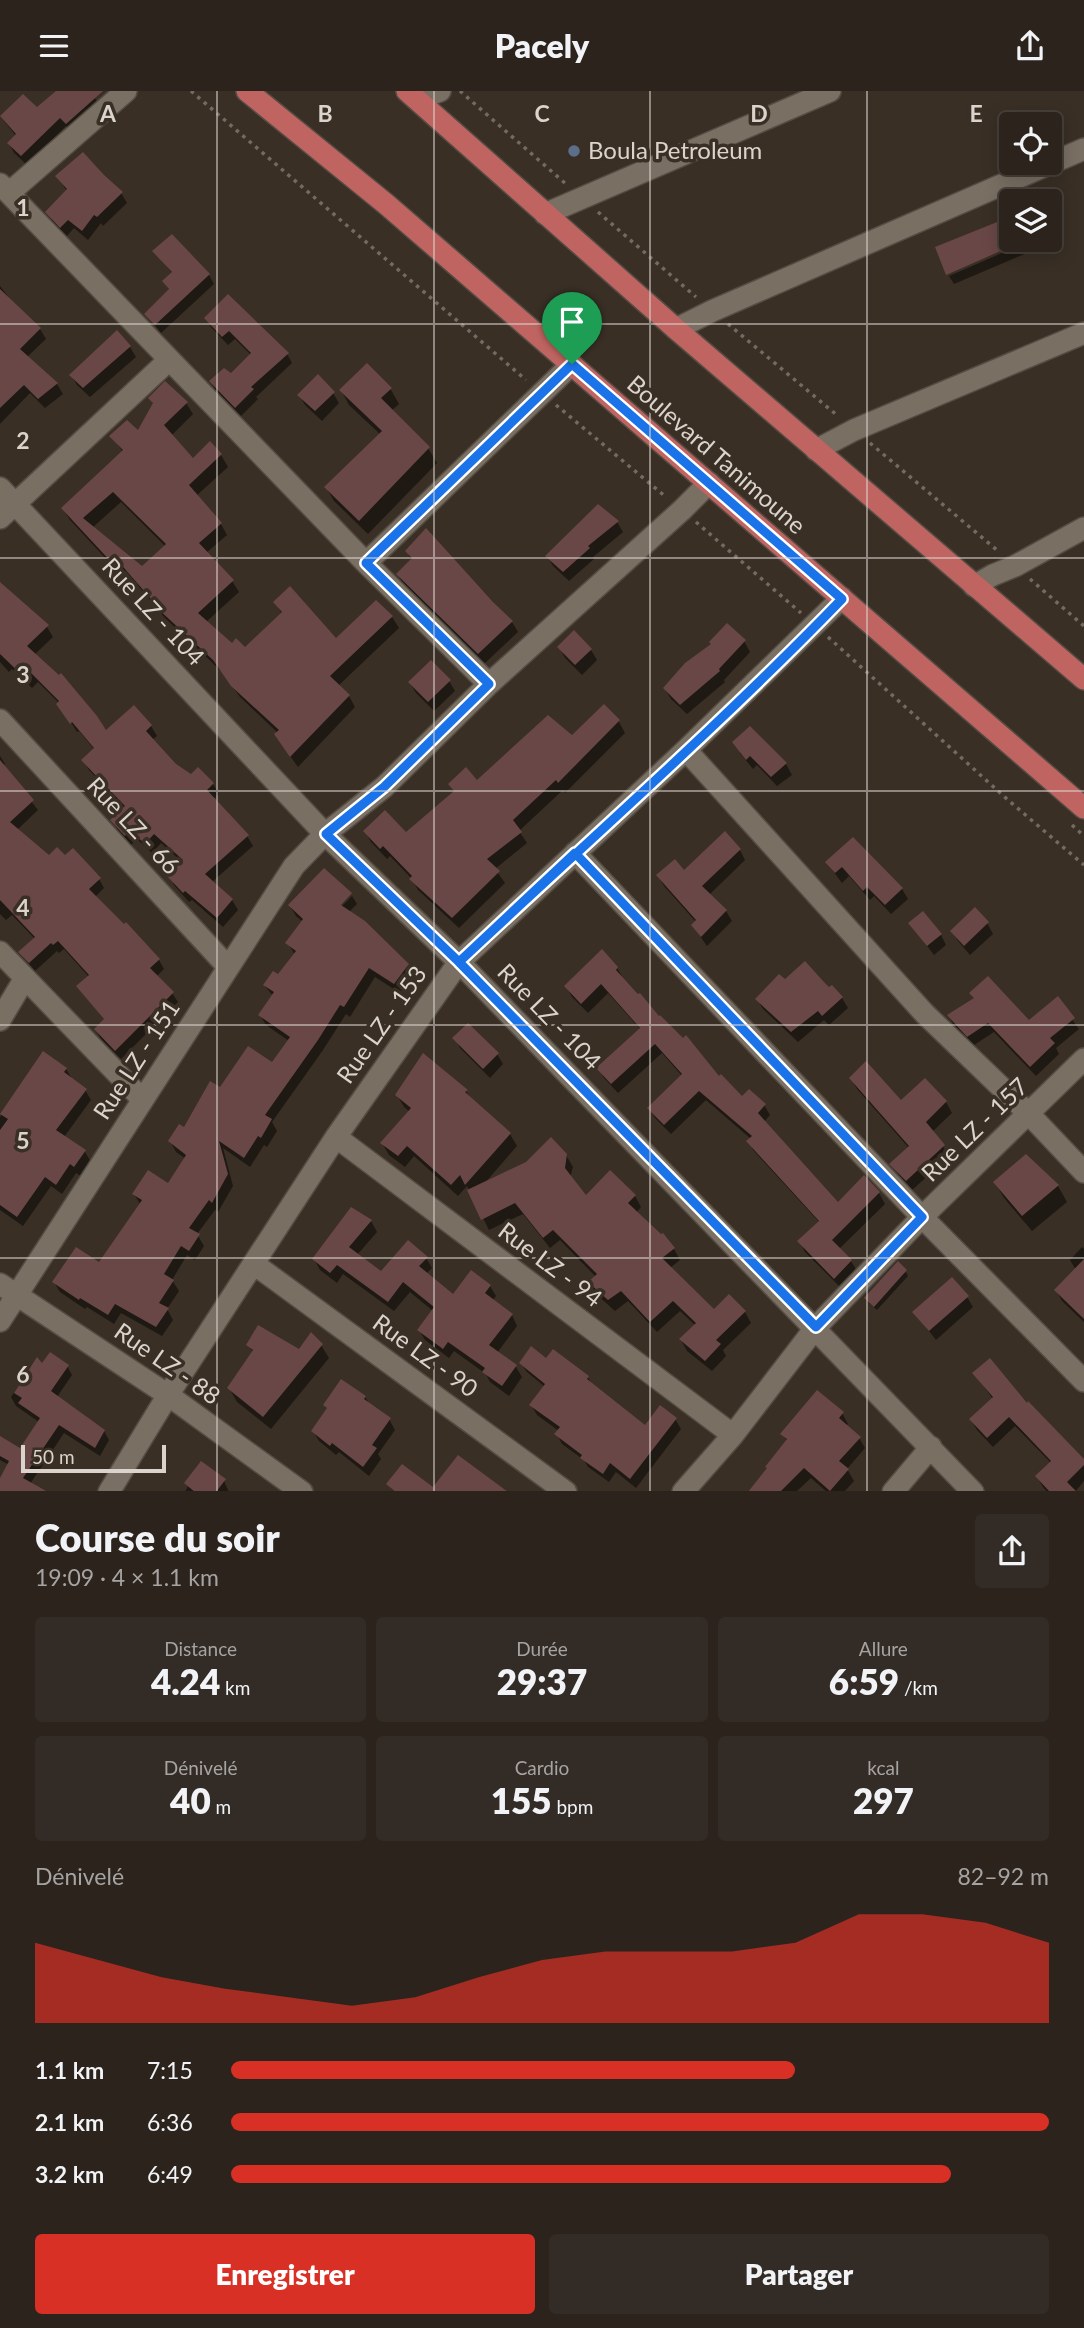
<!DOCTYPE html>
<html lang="fr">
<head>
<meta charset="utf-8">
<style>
	:root { --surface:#2b231c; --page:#332b25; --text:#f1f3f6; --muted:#a6a4a3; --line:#47403b; --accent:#d93025 }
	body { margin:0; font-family:Lato,sans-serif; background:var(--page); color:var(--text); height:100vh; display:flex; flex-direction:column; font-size:26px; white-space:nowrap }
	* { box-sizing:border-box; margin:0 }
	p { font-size:23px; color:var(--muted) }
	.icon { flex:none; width:38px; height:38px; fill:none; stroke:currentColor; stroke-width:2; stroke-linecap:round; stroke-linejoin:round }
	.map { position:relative; height:1400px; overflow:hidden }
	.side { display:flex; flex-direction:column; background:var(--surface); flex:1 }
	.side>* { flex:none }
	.fabs { position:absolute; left:999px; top:21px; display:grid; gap:14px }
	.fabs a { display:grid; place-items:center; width:63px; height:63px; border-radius:7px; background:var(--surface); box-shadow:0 4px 18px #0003,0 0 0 2px var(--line); font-size:35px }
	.scale { position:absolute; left:21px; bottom:18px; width:145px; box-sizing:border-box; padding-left:7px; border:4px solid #dad4cd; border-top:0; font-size:19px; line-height:24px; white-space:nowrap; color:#dad4cd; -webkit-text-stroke:5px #392f25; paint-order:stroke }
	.pin { position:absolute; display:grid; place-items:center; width:60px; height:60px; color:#fff; margin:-72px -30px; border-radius:50% 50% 50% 0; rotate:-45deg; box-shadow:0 0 7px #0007 }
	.pin .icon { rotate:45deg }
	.round { display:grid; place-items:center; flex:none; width:74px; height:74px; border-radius:7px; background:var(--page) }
	.overview { display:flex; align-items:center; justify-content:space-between; height:119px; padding:0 35px }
	h1 { font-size:38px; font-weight:800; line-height:52px }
	.stats { display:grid; grid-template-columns:repeat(3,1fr); gap:10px; height:119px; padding:7px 35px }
	.stats div { display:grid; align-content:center; border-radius:7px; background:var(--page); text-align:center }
	.stats b { font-size:35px; font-weight:800 }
	.stats small { font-size:19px; font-weight:400 }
	.stats p { font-size:19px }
	.chart { height:196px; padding:14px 35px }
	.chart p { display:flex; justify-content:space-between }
	.chart svg { width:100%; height:126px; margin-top:7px; fill:var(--accent); opacity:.7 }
	.action { display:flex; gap:14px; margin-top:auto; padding:14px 35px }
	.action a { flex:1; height:80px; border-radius:7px; background:var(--accent); color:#fff; font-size:28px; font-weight:800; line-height:80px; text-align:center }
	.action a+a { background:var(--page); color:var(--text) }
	ul { padding:0 35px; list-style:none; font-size:23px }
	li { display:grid; grid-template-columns:112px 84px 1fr; align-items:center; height:52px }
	li i { height:18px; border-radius:9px; background:var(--accent) }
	header { display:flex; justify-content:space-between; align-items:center; height:91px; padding:0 35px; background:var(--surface); font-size:32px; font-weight:800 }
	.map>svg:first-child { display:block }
	.shadow { fill:#0007; fill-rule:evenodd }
	.building { fill:#6a4747; fill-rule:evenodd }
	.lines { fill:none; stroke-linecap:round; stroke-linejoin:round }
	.minor-casing { stroke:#544c43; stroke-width:24 }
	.major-casing { stroke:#544c43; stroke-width:24 }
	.path { stroke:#736b62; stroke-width:3.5; stroke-dasharray:3.5 5; stroke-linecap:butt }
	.minor { stroke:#796f63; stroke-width:21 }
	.major { stroke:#bf6461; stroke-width:21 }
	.route-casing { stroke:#fff; stroke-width:14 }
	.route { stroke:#1a73e8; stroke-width:9 }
	.grid { fill:none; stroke:#dad4cd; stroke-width:2; stroke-opacity:0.55 }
	.service-dot { fill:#5c6f8a; stroke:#392f25; stroke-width:2.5 }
	.labels { text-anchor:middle; stroke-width:7; stroke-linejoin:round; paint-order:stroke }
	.poi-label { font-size:24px; fill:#dad4cd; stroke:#392f25; text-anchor:start }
	.street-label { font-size:24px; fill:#dad4cd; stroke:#392f25 }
	.grid-label { font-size:23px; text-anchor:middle; font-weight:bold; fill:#dad4cd; stroke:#392f25; stroke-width:7; stroke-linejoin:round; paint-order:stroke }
</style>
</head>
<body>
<header><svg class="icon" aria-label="menu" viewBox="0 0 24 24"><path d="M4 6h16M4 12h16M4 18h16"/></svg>Pacely<svg class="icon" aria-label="share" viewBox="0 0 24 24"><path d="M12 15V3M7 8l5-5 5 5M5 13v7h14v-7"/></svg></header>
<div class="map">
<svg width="1084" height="1401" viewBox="0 0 1084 1401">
	<rect width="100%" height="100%" fill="#392f25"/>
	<path class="shadow" d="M58 0H90L101 16 73 42 66 35 27 74 14 62 9 52 16 45 1 26 37 18Z
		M57 85 103 86 121 102 127 112 103 135 101 132 88 149 74 137 67 145 53 131 47 121 67 100Z
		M1050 141 1055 150 954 193 949 185 1032 149H1050Z
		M1012 149H1023L947 182Z
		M155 161 209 184 214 193 161 242 146 223 170 200 164 190 173 183Z
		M0 195 14 213 40 238 46 248 27 266 57 293 63 303 45 317 30 302 0 333Z
		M206 227 287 263 292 272 256 306 258 308 241 325 216 300 211 291 231 284 251 264 235 248 228 254 211 236Z
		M130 256 136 266 90 306 77 294 71 284Z
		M367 275 391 299 399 313 391 320 428 357 437 372 368 443 334 410 326 396 381 344 349 314 341 299Z
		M333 302 339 312 322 330 305 314 299 304Z
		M186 312 193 323 171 345 193 370 210 352 221 364 228 376 196 405 221 433 227 444 206 462 232 490 239 501 206 531 232 555 245 559 282 523 275 511 336 549 392 526 399 537 338 595 349 605 355 616 298 676 283 655 278 642 240 606 221 580 165 527 126 480 121 484 70 429 63 418 123 361 112 345 138 342ZM121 411 166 456 142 477 92 437Z
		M598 416 617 431 623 441 593 466 594 468 569 490 553 475 547 465Z
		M426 440 512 531 518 541 484 573 404 494 398 484 412 470 407 460Z
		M0 493 47 536 53 546 34 564 105 642 133 616 151 635 157 645 152 649 175 674 192 685 198 679 213 693 219 703 213 709 247 745 253 755 212 791 232 809 238 819 223 836 192 809 189 811 174 794 169 784 183 772 161 752 152 762 137 748 131 754 118 739 112 729 125 717 89 679 83 669 94 658 79 640 77 641 59 612 38 591 32 597 12 578 9 581 0 571Z
		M744 550 750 561 724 589 725 591 687 623 671 608 665 598Z
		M559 556 591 559 597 569 582 584 565 567Z
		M449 590 455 600 434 620 416 602 410 592Z
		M604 615 619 631 625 642 565 702 563 699 519 740 527 752 495 778 505 792 459 837 418 799 412 788 390 765 387 768 371 751 365 740 406 744 455 702 450 693 477 692 572 647Z
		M750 637 786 673 792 684 777 695 757 674 753 678 740 662Z
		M0 665 5 673 3 675 38 719 17 739 50 766H65L99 788 104 797 95 806 159 869 164 878 156 886 172 902 178 911 121 968 101 948 96 939 105 929 78 895 89 886 64 858 59 862 57 860 35 880 20 861 35 848 12 824 6 829 0 823Z
		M853 748 902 798 908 808 891 823 874 805 870 809 849 785 842 792 827 772Z
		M740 759 745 769 709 804 726 820 732 830 707 855 693 835 696 831 664 795 658 785 684 781Z
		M324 779 351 803H348L334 819 336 821 352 805 357 813 349 821 408 874 414 884 400 902 375 886 350 926 346 923 323 959 272 1031 277 1040 267 1056 264 1054 250 1076 223 1057 233 1095 218 1121 215 1119 197 1143 204 1155 195 1169 187 1164 172 1189 179 1200 167 1218 173 1229 162 1245 121 1222 114 1233 87 1216 85 1218 60 1201 54 1191 99 1174 140 1113 134 1103 168 1094 186 1068 176 1061 170 1050 184 1038 220 999 272 974 289 950 266 934 260 924 273 905 265 895 279 885 295 864 288 852 303 831 296 825 290 815Z
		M910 832 941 844 946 854 934 864Z
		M987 832 993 843 970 864 958 850 952 840Z
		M617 877 623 887 719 988 742 1008 764 1014 770 1024 764 1031 838 1114 864 1086 879 1102 885 1113 839 1158 851 1170 857 1180 841 1197 805 1161 800 1151 820 1132 754 1060 748 1050 751 1048 706 1009 671 1043 655 1027 649 1017 682 985 662 962 618 1002 604 987 598 977 641 939 608 902 588 922 572 906 566 895Z
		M785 891 829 898 842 907 848 917 829 934 824 929 798 951 763 918 757 908Z
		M1057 908 1079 938 1056 957 1059 963 1036 985 994 941 974 954 954 934 949 925 1029 931Z
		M455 947 497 963 503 973 490 987 460 957Z
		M44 962 66 978 72 988 85 999 91 1009 64 1046 85 1061 91 1071 81 1085 76 1082 62 1103 51 1095 23 1135 0 1119V1026Z
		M851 988 900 1012 925 990 946 1011 952 1022 932 1041 950 1065 912 1099 898 1083 892 1073 909 1057 857 998Z
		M466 1000 471 1008 510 1043 517 1055 484 1093 566 1064 573 1076 570 1087 585 1107 635 1105 641 1116 636 1122 674 1158 680 1169 670 1177 714 1220 745 1221 751 1232 723 1259 726 1265 712 1280 687 1260 681 1249 696 1235 680 1220 657 1241 628 1210 615 1220 596 1203 590 1192 596 1186 560 1149 550 1157 523 1123 489 1139 467 1095 458 1105 414 1065 405 1076 389 1064 382 1052 410 1021 404 1016 397 1004Z
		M995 1092 1058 1095 1067 1111 1032 1140 1004 1107Z
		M351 1118 371 1130 377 1141 357 1164 381 1182 426 1167 432 1177 426 1183 453 1205 490 1195 496 1205 492 1210 512 1224 517 1235 497 1262 516 1276 522 1286 509 1305 490 1291 486 1283 454 1260 449 1267 425 1249 419 1239 433 1220 410 1201 394 1220 343 1183 337 1192 320 1179 314 1168Z
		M1082 1156 1084 1158V1231L1062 1210 1056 1199 1076 1179 1070 1169Z
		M906 1181 908 1185 877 1219 868 1211 866 1207Z
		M967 1206 973 1216 936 1249 915 1222Z
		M248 1254 300 1261 321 1254 329 1267 271 1338 237 1311 229 1297 253 1261Z
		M553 1261 588 1287 593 1295 646 1336 675 1328 681 1338 636 1397 616 1381 609 1391 588 1376 584 1369 562 1353 557 1343 559 1340 537 1324 531 1314 545 1296 527 1281 521 1272 546 1269Z
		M37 1269 42 1275H67L72 1284 57 1306 104 1340 109 1349 100 1365 64 1342 30 1393 0 1401V1390L9 1374 0 1369V1347L20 1359 39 1331 16 1315 11 1306Z
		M974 1282 1026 1314 1084 1371V1390L1075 1401H1047L1043 1396 1037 1386 1051 1372 1015 1335 993 1356 977 1339 971 1329 993 1308Z
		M365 1306 370 1314 389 1328 395 1339 378 1363 381 1368 369 1385 339 1361 336 1364 319 1350 313 1340 328 1319 325 1314Z
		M842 1322 848 1333 846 1335 859 1347 865 1357 847 1378 854 1390 844 1401H827L811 1387 796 1401H750L787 1350 783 1343Z
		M224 1390 229 1401H185L188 1395 186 1392Z"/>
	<path class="building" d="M56 0H103L66 33 60 27 21 65 7 52 16 43 0 25 23 3 37 16Z
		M83 61 104 84 123 101 97 126 94 124 82 140 68 129 60 137 45 121 67 98 55 85Z
		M1012 125V155L946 184 935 156Z
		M172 143 210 183 155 234 144 223 169 198 162 190 172 181 152 160Z
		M0 198 41 237 20 258 58 292 38 308 24 294 0 317Z
		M228 203 289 262 251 296 254 298 235 317 209 290 224 277 231 282 251 262 229 240 222 246 204 227Z
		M117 239 131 255 83 297 69 284Z
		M367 272 392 297 381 307 430 356 359 430 324 396 382 340 339 299Z
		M318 283 335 301 315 320 297 304Z
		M165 290 188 311 164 334 193 367 210 350 222 363 189 394 222 432 199 452 234 489 198 522 232 552 236 547 245 556 282 521 273 511 290 495 336 547 376 509 393 525 330 585 350 604 290 666 274 643 279 639 231 595 213 569 156 516 157 515 118 470 114 474 61 417 123 359 109 345 127 329 138 339 153 312 148 307ZM113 401 166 453 142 475 83 427Z
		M598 413 619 430 588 455 590 457 563 481 545 465Z
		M426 437 493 511 513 530 478 563 396 483 412 467 405 460Z
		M0 491 49 534 27 555 59 584 61 582 97 625 106 639 134 614 152 634 146 640 176 673 191 683 198 676 214 692 207 699 249 744 205 783 233 808 217 827 185 800 183 802 166 784 183 769 154 743 145 753 130 739 125 745 110 729 125 715 81 669 94 657 72 631 70 633 56 613 59 610 31 582 26 588 0 563Z
		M727 532 746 549 719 578 720 580 680 614 663 597 685 572 711 553 709 551Z
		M574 539 592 558 575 574 557 556Z
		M431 569 451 589 428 611 408 591Z
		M604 613 620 629 558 692 556 689 513 729 522 741 487 768 500 780 452 827 409 788 412 785 383 755 380 758 363 740 385 719 406 741 454 700 448 693 466 676 477 689 548 624 572 644Z
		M750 635 787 672 771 686 750 665 746 669 732 651Z
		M0 669 34 709 10 731 49 764 57 756 65 764 73 757 89 774 101 787 89 798 124 833 126 831 160 868 150 877 174 901 115 960 94 938 104 928 76 895 89 884 58 850 53 854 51 852 29 872 18 861 35 846 0 809Z
		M725 740 741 758 702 795 727 819 701 846 691 834 696 829 656 784 675 768 684 779Z
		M853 746 903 797 885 814 867 796 863 800 842 776 835 782 825 771Z
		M324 777 352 802 341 814 365 830 409 873 394 893 369 877 344 916 340 914 318 949 265 1024 272 1028 261 1047 258 1045 244 1067 219 1050 228 1083 212 1112 209 1109 189 1137 200 1143 189 1160 181 1155 164 1183 174 1189 159 1212 169 1217 156 1236 115 1213 108 1224 80 1207 79 1209 52 1191 76 1156 99 1171 142 1109 132 1103 148 1079 168 1092 186 1064 168 1050 179 1033 184 1036 210 990 220 996 248 955 272 971 290 946 258 924 274 901 263 894 273 880 278 883 296 860 285 852 303 828 288 814Z
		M975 816 989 831 964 855 950 840Z
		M923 820 942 843 927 855 908 832Z
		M602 858 618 876 616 879 638 903 640 902 659 925 660 924 683 947 686 944 719 985 721 983 742 1005 749 998 766 1013 758 1022 838 1111 864 1084 880 1101 832 1149 852 1169 834 1188 797 1150 819 1130 746 1050 752 1045 699 1000 664 1034 647 1017 682 983 655 953 611 993 596 977 640 937 601 893 581 913 564 895Z
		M805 870 823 890 829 896 832 894 843 906 822 925 818 920 791 941 755 908 779 883 785 888Z
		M988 885 1029 929 1058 905 1075 927 1050 947 1055 952 1030 976 988 932 967 946 947 924 974 907 969 902Z
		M468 932 499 962 483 978 452 947Z
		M43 960 67 977 64 981 87 998 56 1039 86 1059 74 1076 70 1073 56 1094 45 1086 17 1126 0 1114V1039L8 1028 0 1023Z
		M423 962 468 999 465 1001 511 1042 465 1094 460 1084 451 1094 407 1055 398 1065 380 1052 411 1017 395 1004Z
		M866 970 901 1009 925 987 947 1010 926 1031 945 1054 906 1090 889 1073 909 1055 849 987Z
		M551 1046 567 1063 565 1077 586 1104 610 1079 636 1104 628 1112 661 1143 663 1142 675 1157 662 1167 714 1218 729 1203 746 1220 716 1249 721 1253 705 1270 679 1248 696 1232 673 1210 650 1231 621 1200 608 1209 588 1191 597 1183 553 1139 543 1147 515 1112 481 1129 467 1099 526 1071Z
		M1026 1063 1059 1094 1022 1125 993 1091Z
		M351 1116 372 1129 349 1156 381 1180 408 1149 428 1166 419 1175 453 1203 471 1179 491 1194 485 1202 513 1223 489 1254 517 1274 502 1295 482 1281 485 1277 448 1251 443 1258 417 1239 434 1216 403 1191 388 1211 337 1174 330 1182 312 1168Z
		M1084 1168V1228L1054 1199Z
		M898 1170 907 1179 874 1216 864 1207Z
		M952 1186 969 1205 929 1240 912 1221Z
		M258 1234 299 1258 311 1241 323 1253 263 1326 227 1297 253 1259 246 1254Z
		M531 1255 546 1267 553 1258 589 1285 587 1288 645 1334 660 1314 677 1327 630 1388 610 1372 603 1383 580 1367 582 1364 554 1343 560 1336 529 1314 545 1293 519 1272Z
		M50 1261 69 1274 51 1300 105 1339 95 1357 59 1334 23 1387 48 1401H0V1387L9 1370 0 1365V1345L20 1357 40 1327 18 1312 22 1307 14 1302 37 1266 42 1272Z
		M990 1267 1027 1312 1028 1310 1084 1368V1374L1067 1391 1077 1401H1050L1035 1385 1051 1370 1009 1326 987 1347 969 1328 993 1306 972 1282Z
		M341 1288 366 1305 364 1308 391 1327 372 1354 377 1357 363 1376 332 1352 330 1355 311 1340 327 1317 323 1314Z
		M817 1299 844 1321 839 1327 861 1346 839 1370 849 1378 830 1400 804 1377 780 1401H748L767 1377 765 1376 787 1348 780 1343Z
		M458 1364 508 1401H396L386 1393 402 1373 433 1396Z
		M201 1370 226 1388 216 1401H195L184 1392Z"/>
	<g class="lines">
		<defs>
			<path id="minor" d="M417 8 440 0
				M0 93 366 472 489 593
				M9 102 126 0
				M545 123 830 0
				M676 238 712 220 1084 58
				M816 359 854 339 1084 242
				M0 397 325 743 459 871 973 1401
				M0 427 169 269
				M366 472 572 273
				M974 495 993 484 1015 475 1084 437
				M0 629 228 876
				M686 659 925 923 1029 1023 1084 1081
				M575 762 922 1126 1084 1290
				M0 861 142 1008
				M0 929 25 887
				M336 1046 733 1344
				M254 1173 566 1401
				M0 1193 168 1304 302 1401
				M0 1230 294 775 325 743 384 696 489 593 682 419 709 392
				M109 1401 168 1304 336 1046 459 871 686 659 842 507
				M683 1401 733 1344 816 1236 922 1126 1084 968
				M893 1401 931 1356"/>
			<path id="major" d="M247 0 386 113 1084 717
				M407 0 676 238 1084 588"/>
		</defs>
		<use href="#minor" class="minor-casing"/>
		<use href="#major" class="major-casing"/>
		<path class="path" d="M191 0 526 289
			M460 0 566 93
			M598 121 696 206
			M728 233 838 325
			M556 314 666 406
			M870 352 998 460
			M696 431 801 522
			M1030 488 1084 535
			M828 546 1008 709 1084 774
			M1072 734 1084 745"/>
		<use href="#minor" class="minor"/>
		<use href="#major" class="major"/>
	</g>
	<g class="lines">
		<defs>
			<path id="route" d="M572 273 366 472 489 593 384 696 326 743 459 871 575 762 922 1126 816 1236 459 871C587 751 720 634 842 508L572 273"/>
		</defs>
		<use href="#route" class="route-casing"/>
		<use href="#route" class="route"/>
	</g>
	<path class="grid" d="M217 0V1401M434 0V1401M650 0V1401M867 0V1401M0 233H1084M0 467H1084M0 700H1084M0 934H1084M0 1167H1084"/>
	<circle class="service-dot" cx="574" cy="60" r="7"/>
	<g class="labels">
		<g class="poi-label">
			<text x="588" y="68">Boula Petroleum</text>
		</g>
		<g class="street-label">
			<text transform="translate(716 364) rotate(41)" y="8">Boulevard Tanimoune</text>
			<text transform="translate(153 521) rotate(47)" y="8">Rue LZ - 104</text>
			<text transform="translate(133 735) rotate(47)" y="8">Rue LZ - 66</text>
			<text transform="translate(549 926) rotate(46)" y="8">Rue LZ - 104</text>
			<text transform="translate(382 934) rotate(-55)" y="8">Rue LZ - 153</text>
			<text transform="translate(137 969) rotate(-57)" y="8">Rue LZ - 151</text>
			<text transform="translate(975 1039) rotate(-44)" y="8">Rue LZ - 157</text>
			<text transform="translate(550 1174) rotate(37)" y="8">Rue LZ - 94</text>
			<text transform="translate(425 1265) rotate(36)" y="8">Rue LZ - 90</text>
			<text transform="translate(167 1273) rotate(35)" y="8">Rue LZ - 88</text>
		</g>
	</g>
	<g class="grid-label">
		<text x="108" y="31">A</text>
		<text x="325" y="31">B</text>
		<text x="542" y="31">C</text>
		<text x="759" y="31">D</text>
		<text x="976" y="31">E</text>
		<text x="23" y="125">1</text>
		<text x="23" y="358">2</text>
		<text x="23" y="592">3</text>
		<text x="23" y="825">4</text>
		<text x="23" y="1058">5</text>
		<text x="23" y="1292">6</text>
	</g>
</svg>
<div class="fabs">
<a><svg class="icon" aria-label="locate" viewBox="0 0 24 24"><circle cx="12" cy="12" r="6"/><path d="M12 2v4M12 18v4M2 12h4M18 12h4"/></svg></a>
<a><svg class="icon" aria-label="layers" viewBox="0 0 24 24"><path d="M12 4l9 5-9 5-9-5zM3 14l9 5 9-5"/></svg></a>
</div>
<div class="scale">50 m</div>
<div class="pin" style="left:572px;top:273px;background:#1e9e55"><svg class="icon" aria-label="arrive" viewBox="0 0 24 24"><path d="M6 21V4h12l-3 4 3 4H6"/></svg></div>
</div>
<section class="side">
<div class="overview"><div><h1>Course du soir</h1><p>19:09 · 4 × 1.1 km</p></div><a class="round"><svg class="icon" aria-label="share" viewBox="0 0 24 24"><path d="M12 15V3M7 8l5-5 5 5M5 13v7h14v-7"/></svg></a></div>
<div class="stats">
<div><p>Distance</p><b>4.24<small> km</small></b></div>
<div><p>Durée</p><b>29:37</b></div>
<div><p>Allure</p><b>6:59<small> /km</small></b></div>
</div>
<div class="stats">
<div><p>Dénivelé</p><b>40<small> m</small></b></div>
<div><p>Cardio</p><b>155<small> bpm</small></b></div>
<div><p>kcal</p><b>297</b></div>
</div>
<div class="chart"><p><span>Dénivelé</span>82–92 m</p>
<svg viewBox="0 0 160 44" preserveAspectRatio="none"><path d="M0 44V16L10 22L20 28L30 32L40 35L50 38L60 35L70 28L80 22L90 19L100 19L110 19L120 16L130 6L140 6L150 9L160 16V44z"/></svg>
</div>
<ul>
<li><b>1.1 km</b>7:15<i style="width:69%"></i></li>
<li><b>2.1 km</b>6:36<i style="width:100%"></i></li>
<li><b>3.2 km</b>6:49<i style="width:88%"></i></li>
</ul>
<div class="action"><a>Enregistrer</a><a>Partager</a></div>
</section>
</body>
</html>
